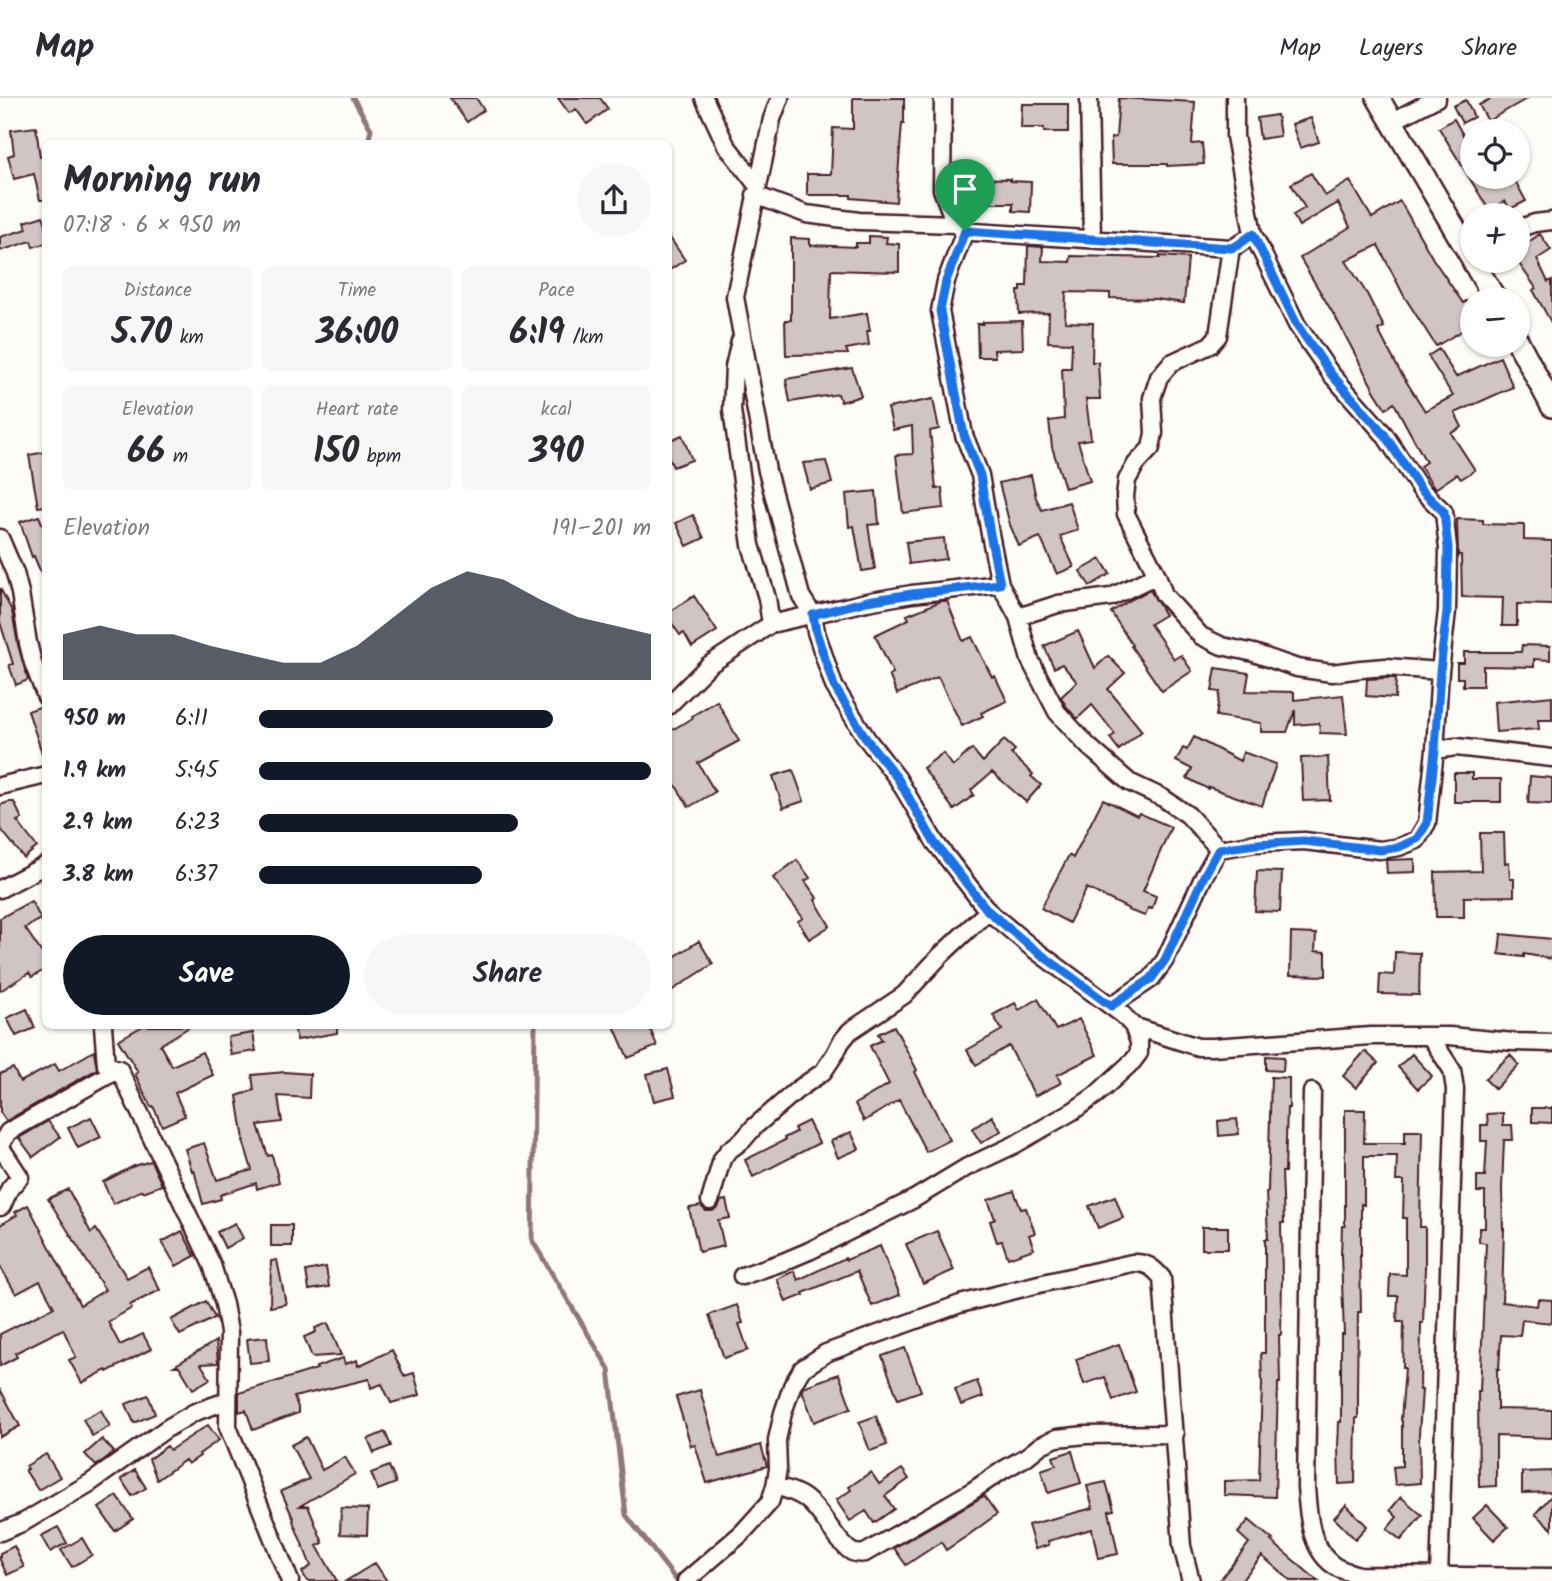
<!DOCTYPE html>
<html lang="en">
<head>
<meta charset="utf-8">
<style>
	:root { --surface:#fff; --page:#f7f7f7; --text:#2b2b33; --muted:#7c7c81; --line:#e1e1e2; --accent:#111827 }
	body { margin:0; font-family:Kalam,sans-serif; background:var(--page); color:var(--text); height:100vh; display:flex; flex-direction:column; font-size:26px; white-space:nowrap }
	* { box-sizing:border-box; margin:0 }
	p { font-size:23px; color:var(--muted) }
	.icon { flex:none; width:38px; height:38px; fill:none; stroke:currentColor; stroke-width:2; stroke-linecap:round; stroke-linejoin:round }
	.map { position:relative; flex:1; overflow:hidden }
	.panel { position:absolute; left:42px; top:42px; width:630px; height:889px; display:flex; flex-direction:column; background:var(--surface); border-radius:10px; box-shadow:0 2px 5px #0004 }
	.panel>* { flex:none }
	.controls { position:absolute; left:1460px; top:21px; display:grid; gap:14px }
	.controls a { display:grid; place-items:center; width:70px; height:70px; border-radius:50%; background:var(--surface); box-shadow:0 2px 5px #0004; font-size:35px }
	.pin { position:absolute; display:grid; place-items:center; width:60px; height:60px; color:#fff; margin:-72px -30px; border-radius:50% 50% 50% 0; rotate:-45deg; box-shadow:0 0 7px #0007 }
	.pin .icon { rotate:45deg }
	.round { display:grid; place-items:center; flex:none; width:74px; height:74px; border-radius:37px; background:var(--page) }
	.headline { display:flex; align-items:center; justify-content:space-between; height:119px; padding:0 21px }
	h1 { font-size:38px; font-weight:700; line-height:52px }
	.metrics { display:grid; grid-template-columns:repeat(3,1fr); gap:10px; height:119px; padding:7px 21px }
	.metrics div { display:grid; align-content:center; border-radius:10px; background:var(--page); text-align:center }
	.metrics b { font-size:35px; font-weight:700 }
	.metrics small { font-size:19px; font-weight:400 }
	.metrics p { font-size:19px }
	.chart { height:196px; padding:14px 21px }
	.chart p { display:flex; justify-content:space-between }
	.chart svg { width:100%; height:126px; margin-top:7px; fill:var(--accent); opacity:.7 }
	.action { display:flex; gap:14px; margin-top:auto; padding:14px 21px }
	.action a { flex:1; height:80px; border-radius:42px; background:var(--accent); color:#fff; font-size:28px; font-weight:700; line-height:80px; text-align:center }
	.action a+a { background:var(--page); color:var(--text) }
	ul { padding:0 21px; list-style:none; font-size:23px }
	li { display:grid; grid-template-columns:112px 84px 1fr; align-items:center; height:52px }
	li i { height:18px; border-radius:9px; background:var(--accent) }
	header { display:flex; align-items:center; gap:42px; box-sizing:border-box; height:98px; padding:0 35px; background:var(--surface); border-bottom:2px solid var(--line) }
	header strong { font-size:33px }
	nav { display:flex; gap:38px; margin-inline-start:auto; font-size:24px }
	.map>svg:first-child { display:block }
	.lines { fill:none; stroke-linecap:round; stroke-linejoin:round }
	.stream { stroke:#91777b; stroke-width:5 }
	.building { fill:#d0c5c4; stroke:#4a1f2b; stroke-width:2 }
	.minor-casing { stroke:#4a1f2b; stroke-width:21 }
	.tertiary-casing { stroke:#4a1f2b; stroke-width:26 }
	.minor { stroke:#fdfcf7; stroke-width:16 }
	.tertiary { stroke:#fdfcf7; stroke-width:21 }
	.route-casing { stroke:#fff; stroke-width:14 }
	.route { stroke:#1a73e8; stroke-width:9 }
</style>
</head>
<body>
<header>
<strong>Map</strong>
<nav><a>Map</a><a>Layers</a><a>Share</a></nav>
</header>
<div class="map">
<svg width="1552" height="1483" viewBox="0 0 1552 1483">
	<rect width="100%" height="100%" fill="#fdfcf7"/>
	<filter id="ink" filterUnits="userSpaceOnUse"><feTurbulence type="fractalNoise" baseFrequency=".0143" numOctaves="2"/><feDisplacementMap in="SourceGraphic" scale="14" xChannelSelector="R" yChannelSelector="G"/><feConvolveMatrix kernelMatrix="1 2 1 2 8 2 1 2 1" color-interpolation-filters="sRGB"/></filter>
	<g filter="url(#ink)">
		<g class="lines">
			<path class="stream" d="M353 0 371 31 368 46
				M535 928 532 1142 609 1271 626 1417 677 1483"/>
		</g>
		<path class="building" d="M450 0H476L484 12 467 24Z
			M558 0H600L608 11 587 26 576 11 569 15Z
			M853 0H904V25H902L896 104 851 100V97H807V76H831L833 30 853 31Z
			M1119 0 1195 4 1192 46 1202 45 1204 66 1167 68V66H1112L1111 40 1116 39Z
			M1492 0H1528L1488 23 1479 7Z
			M1466 2 1474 19 1462 25 1453 8Z
			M1022 6H1068V34H1044V30H1021Z
			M1277 17 1280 38 1260 41 1257 20Z
			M1311 20 1319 44 1300 50 1292 26Z
			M1454 21 1472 53V79H1513L1526 103 1510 111 1505 103 1489 112 1439 30Z
			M36 29 40 59 46 57V102H40L34 76 14 81 8 58 14 56 11 32Z
			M1311 75 1325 98 1350 83 1372 120 1400 103 1433 161 1463 205 1466 203 1472 212V227L1436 248 1404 198 1378 147 1346 163 1367 196 1384 229 1378 232 1399 272 1425 313 1453 298 1428 258 1439 251 1456 279 1500 259 1513 289 1455 315 1462 329 1451 335 1475 372 1461 381 1457 376 1435 391 1434 390 1420 368 1426 364 1394 305 1386 311 1375 294 1337 222 1300 160 1350 129 1338 105 1299 128 1293 117 1305 110 1291 86Z
			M967 80 1010 81V83L1031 84 1030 114 1013 113V105H987V109H966Z
			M43 118 46 126V145L33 149 31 143 0 153V139L27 131 25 124Z
			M1540 136 1551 152 1537 161 1548 184 1552 182V226L1533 192 1536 190 1517 163V152Z
			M668 137 685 162 668 173Z
			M869 138 887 139 886 145 899 146V174L831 172 830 221 867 215 870 233H867L869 247 846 251 848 256 786 257 785 222H791V140L810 141V147L856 149V145H869Z
			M1028 148 1043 149 1042 163 1070 164 1071 158 1160 160V158L1188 160 1184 205 1156 201 1110 200V195L1066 194 1065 224 1093 225 1092 264H1098L1100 301H1086L1091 341 1078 343 1090 383 1065 390 1052 349 1049 323 1064 321 1062 270H1071L1072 245 1048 244 1049 215 1019 216 1018 193H1021V188H1027Z
			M1022 223 1023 251 994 252 995 259H978L977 226H983V224Z
			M852 270 861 298 841 304 838 296 790 304 786 281Z
			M933 301 939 331 930 333 936 391 942 390 944 410 903 415 896 357 913 356 912 328 893 332 888 310Z
			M682 337 692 362 673 369 668 358V343Z
			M46 354V408L38 409 29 357Z
			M826 363 832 385 810 391 803 365Z
			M1031 377 1036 400 1042 412 1069 404 1078 432 1060 438 1074 469 1057 476 1040 439 1019 448 1010 427 999 385Z
			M876 393 879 426 868 427 875 471 862 473 854 428 849 429 846 396Z
			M693 417 704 440 687 448 676 425Z
			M39 418 46 435 45 485 34 458 32 459 20 424Z
			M1457 421 1483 422V426L1524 427V442L1552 443V507L1517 506V528H1502L1503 500 1462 499 1461 457H1458Z
			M944 440 946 461 909 466 906 444Z
			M1101 461 1110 476 1090 488 1080 473Z
			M0 490 12 513 18 547 28 582 16 587 9 567 13 566 0 524Z
			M1150 492 1165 517 1150 526 1174 561 1181 557 1192 573 1162 593 1131 548 1132 547 1111 514 1132 501Z
			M694 498 717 533 692 549 684 535 680 537 668 520V515Z
			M941 503H947L963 543 972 539 992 579 995 578 1007 603 981 615 983 618 962 628 938 579 897 596 889 577 893 575 875 537 909 521 907 517Z
			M1078 533 1095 570 1108 558 1125 575 1108 591 1142 633 1119 652 1110 640 1115 636 1092 607 1077 621 1066 608 1061 599 1077 584 1062 566 1054 570 1044 548Z
			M1522 547 1550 548V562L1534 561V569L1483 568V588H1463V580H1457V565H1464V554H1521Z
			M1216 570 1249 575 1246 593 1294 594V602L1343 597 1347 636 1320 635 1319 625 1295 627V612L1287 634H1261V625L1216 618 1220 594 1212 593Z
			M1386 580H1396L1395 600 1366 598 1367 581Z
			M1552 598V622H1538L1539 631 1496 634 1494 604Z
			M717 603 739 643 698 665 715 694 689 709 668 675V634L693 620 692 618Z
			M42 608 46 609V658H43L28 613Z
			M1194 639 1240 663 1243 654 1276 666 1262 708 1209 689 1208 691 1187 680 1192 671 1176 663 1183 650 1187 652Z
			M1004 642 1015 652 1011 656 1033 676 1031 678 1041 687 1026 704 992 674 971 692 974 697 954 712 923 670 943 655 953 668 972 651 983 664Z
			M1328 659 1330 702 1303 703 1301 660Z
			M793 672 804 703 783 710 773 678Z
			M1454 675H1472V681H1501V704H1454Z
			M1530 678 1552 680V706L1528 705Z
			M1103 701 1137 718 1139 715 1171 729 1143 793 1156 798 1152 811 1148 810 1145 818 1128 812 1129 811 1087 790 1069 825 1041 810 1069 757 1073 760Z
			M9 704H14L22 721 17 723 37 749 24 760 0 730V707Z
			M1480 735H1504L1505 765 1509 764 1510 781H1514V798L1464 799V819H1436L1435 774 1481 773Z
			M1415 761V774L1387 775 1386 762Z
			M797 762 810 780 805 783 817 800 815 802 830 828 809 841 798 823 803 820 773 780Z
			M1257 773 1282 774 1280 814 1255 813Z
			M31 803 41 821 25 830 46 861V871L32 879 29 875 0 893V820Z
			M1291 835 1316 836 1315 853 1326 854V878L1290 877Z
			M1501 836 1552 841V861L1524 856V859L1499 856Z
			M699 843 713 866 668 895V863Z
			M1395 854 1420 855 1419 897 1379 896 1380 876 1394 877Z
			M1038 901 1056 932 1079 921 1097 957 1057 977 1061 985 1035 998 1009 948 976 967 967 952 1002 932 993 917 1015 905 1019 912Z
			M27 911 35 930 16 938 7 920Z
			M143 928H191L160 947 172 968 202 954 213 977 175 995 185 1018 162 1028 153 1008 151 1009 135 976 138 974 118 942Z
			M294 928H337V935L297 942Z
			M614 928H649L657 948 628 960Z
			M894 928 917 972 915 974 950 1042 926 1054 899 1002 864 1023 855 1006 889 986 870 948 882 942 878 936Z
			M253 935 256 953 231 957 228 939Z
			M94 953 97 971 6 1023 0 1014V976L13 970 20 984 55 966 59 973Z
			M1365 953 1378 965 1356 990 1343 978Z
			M1412 956 1432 978 1418 991 1398 969Z
			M1510 957 1519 967 1495 991 1485 981Z
			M1266 958 1284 959 1283 973 1266 972Z
			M668 971 675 998 654 1003 647 976Z
			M285 974 310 976 309 1000 278 998 282 1024 258 1027 268 1058 272 1057 279 1084 257 1091 256 1085 220 1097 221 1101 203 1106 194 1072 192 1073 185 1051 204 1045 217 1082 252 1072 243 1042H244L237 998 254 992 252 977Z
			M1271 979 1289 980V1010H1287L1285 1074H1282L1284 1125H1281L1282 1180 1281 1237H1279L1280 1285H1278L1275 1399 1224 1397V1383L1259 1382 1262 1285 1261 1255H1265V1141H1268L1266 1094 1268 1093Z
			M1532 1010H1552V1025L1532 1024Z
			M1345 1012H1365L1364 1045H1405V1033H1422L1420 1129H1425V1170L1423 1225H1421L1420 1292H1422L1419 1336 1420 1385 1395 1387 1393 1369 1402 1368V1323L1401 1322 1405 1270H1403L1404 1224H1397L1398 1198H1389L1390 1176 1406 1177V1120H1403L1404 1083H1396L1397 1058H1364V1107L1361 1106V1158H1360L1361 1214H1358L1357 1292H1358V1320H1356L1355 1385 1339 1386 1338 1349 1339 1324H1341V1236H1344L1341 1158 1342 1128H1345Z
			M1503 1015V1027H1512L1513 1042H1504L1502 1090 1503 1131H1504L1502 1204 1537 1208 1538 1201 1552 1202V1225L1522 1222 1520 1238 1501 1237 1499 1271H1497V1311L1552 1312V1340L1496 1338V1388L1479 1389 1478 1293H1480L1486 1145 1479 1144V1130H1485V1094H1477V1078H1485L1487 1043H1481V1027H1488L1487 1016Z
			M992 1018 1001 1033 981 1045 972 1031Z
			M91 1019 101 1039 78 1050 68 1030Z
			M1237 1021 1239 1036 1219 1038 1218 1023Z
			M48 1023 60 1039 33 1059 19 1040Z
			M808 1023 819 1045 753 1079 745 1062 785 1042 784 1040 796 1034 794 1030Z
			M851 1034 859 1051 838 1060 831 1043Z
			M151 1063 162 1087 143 1094 142 1092 113 1106 103 1084 134 1068Z
			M68 1091 91 1135 96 1131 127 1180 148 1169 160 1192 130 1207 132 1210 108 1224 120 1247 143 1236 151 1251 107 1274 106 1272 82 1285 69 1262 76 1259 63 1231 15 1255 17 1259 0 1268V1236L54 1209 40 1183 16 1196 0 1168V1127L17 1117 15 1114 28 1107 80 1207 105 1192 48 1101Z
			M1014 1093 1021 1111 1026 1110 1035 1135 1029 1137 1034 1151 1008 1160 1002 1143 997 1144 990 1123 995 1121 988 1102Z
			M1115 1098 1123 1120 1098 1130 1089 1108Z
			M726 1102 730 1120 718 1122 724 1148 699 1154 689 1110 701 1108 706 1113H712L718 1110 721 1103Z
			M235 1125 243 1140 225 1150 217 1134Z
			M271 1127H292V1148H271Z
			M1202 1129H1228V1151H1202Z
			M182 1133 195 1158 176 1168 162 1144Z
			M937 1133 954 1172 923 1186 906 1146Z
			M880 1148 900 1197 872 1208 857 1173 803 1195 804 1197 786 1204 777 1181 794 1173 798 1182 845 1160 846 1162Z
			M277 1162 286 1206 270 1209 271 1163Z
			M326 1169 329 1189 309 1192 306 1173Z
			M206 1203 215 1220 180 1237 171 1222Z
			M737 1207 743 1225 739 1226 748 1252 724 1260 709 1217Z
			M328 1225 341 1257 312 1259 304 1239 316 1234 315 1230Z
			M267 1239 269 1263 250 1265 247 1241Z
			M216 1243 218 1265 201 1266 210 1281 193 1291 179 1268H174Z
			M1119 1246 1136 1294 1113 1302 1105 1279 1084 1286 1076 1261Z
			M905 1250 921 1293 898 1301 882 1258Z
			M392 1252 404 1278 414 1275 420 1297 391 1305 382 1286 371 1290 369 1281 294 1299 298 1309V1315L253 1332 246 1312 239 1314V1295L317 1271 316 1269 343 1260 345 1266 357 1262 358 1268Z
			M839 1276 851 1310 814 1324 802 1292 803 1289Z
			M977 1283 983 1299 961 1307 955 1291Z
			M0 1291 20 1328 0 1339Z
			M700 1292 719 1359 761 1347 767 1368 707 1385 695 1347 691 1348 676 1299Z
			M148 1297 155 1316 134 1325 126 1306Z
			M101 1312 110 1328 92 1338 83 1321Z
			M876 1318 887 1347 870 1353 859 1324Z
			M208 1327 219 1342 199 1356 200 1358 188 1366 185 1362 157 1382 149 1361 167 1348 170 1352Z
			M385 1334 391 1348 374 1355 368 1341Z
			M306 1339 322 1372 345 1359 355 1376 300 1408H308L323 1445 317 1448 337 1483H307L302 1474 311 1468 293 1423 294 1422 281 1393 309 1381 291 1347Z
			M102 1341 114 1354 96 1368 85 1356Z
			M1072 1353 1081 1385 1048 1395 1041 1372 1056 1367 1053 1359Z
			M46 1356 60 1379 38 1392 25 1372 28 1371 26 1368Z
			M389 1368 396 1385 378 1392 371 1375Z
			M902 1371 909 1381 885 1398 894 1411 874 1425 866 1413 850 1423 836 1402 851 1392 849 1389 871 1374 879 1386Z
			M135 1372 146 1390 132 1398 121 1381Z
			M1552 1373V1394L1522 1395V1374Z
			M1106 1384 1114 1412 1109 1413 1118 1456 1098 1460 1092 1431 1048 1443 1049 1447 1035 1451 1028 1427 1093 1410 1087 1388Z
			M1552 1397V1431L1535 1416Z
			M117 1398 133 1421 115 1433 99 1410Z
			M984 1398 997 1416 970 1436 946 1452 941 1444 906 1467 894 1450Z
			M1401 1399 1422 1417 1401 1442 1387 1431 1397 1419 1390 1412Z
			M1346 1407 1367 1428 1355 1441 1334 1420Z
			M1487 1407 1508 1429 1494 1442 1473 1420Z
			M341 1410 368 1411 367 1437 340 1436Z
			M1249 1422 1273 1442 1271 1443 1318 1483H1291L1262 1458 1241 1483H1219L1249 1445 1238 1435Z
			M58 1429 67 1445 50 1454 41 1438Z
			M82 1440 92 1457 72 1469 61 1452Z
			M14 1448 24 1469 7 1477 0 1462V1455Z
			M375 1465 387 1483H346Z"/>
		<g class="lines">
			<defs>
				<path id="minor" d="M704 0 726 47 757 87
					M943 0 942 91 955 126
					M1089 0 1092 140
					M1391 24 1437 0
					M755 97 806 116 859 123 955 126 965 133 973 134 1231 150
					M1517 131 1535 125 1552 123
					M965 133 946 183 940 213 964 337 980 377 990 436 1000 486 1018 519 1030 562 1057 614 1088 648 1129 684 1163 700 1188 717 1219 751
					M1253 136 1238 147 1231 150 1218 238 1210 247 1171 265 1159 279 1152 300 1154 335 1151 350 1136 366 1127 382 1125 398 1126 416 1157 477 1164 497 1201 538 1222 548 1254 555 1297 570 1332 575 1361 571 1386 569 1440 573
					M740 243 734 269 732 312 751 447 767 500 771 526
					M0 440 15 475 20 495 28 545 33 565 46 599
					M1018 519 1058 506 1111 499 1157 477
					M668 608 709 567 771 526 867 504 912 496 1000 486
					M1435 652 1456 649 1552 660
					M0 688 46 677
					M1219 751 1256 745 1304 743 1380 752 1399 749 1417 742 1427 725 1435 652 1440 573 1447 513 1448 450 1444 414 1421 392 1384 336 1331 276 1297 227 1253 136 1235 38V0
					M0 791 46 767
					M1111 908 1151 881 1165 862 1204 778 1219 751
					M103 928 106 967 119 971 212 1167 224 1206 229 1234 228 1329 290 1483
					M1133 928 1198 949H1213L1371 938H1449L1514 944 1552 945
					M1430 938 1452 972 1455 991 1439 1479
					M1312 994 1306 1389C1308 1417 1310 1455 1338 1470 1344 1473 1352 1475 1359 1477L1552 1479
					M710 1103 722 1061 728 1053 743 1042 754 1029 797 992 823 974 835 956 841 944 850 933 904 897 941 857 988 813
					M0 1109 2 1108 10 1090 20 1079 0 1048 8 1034 119 971
					M742 1178 783 1164 809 1153 914 1101 967 1069 1014 1047 1073 1013 1096 997 1133 963 1139 955V944L1133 928 1123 917 1031 849 988 813 935 744 898 681 867 641 834 588 816 534 813 517 801 498 767 373 735 199 772 21 780 0
					M775 1388C786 1391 797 1394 806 1401 824 1415 832 1438 849 1452 854 1456 859 1456 865 1455L972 1393 1003 1372 1026 1359 1041 1347 1057 1340 1086 1337 1175 1336
					M0 1434 24 1424 90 1385 166 1331 195 1314 227 1303
					M686 1483 742 1435 770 1404 775 1388 778 1371 777 1342 783 1315 792 1288 802 1271 826 1255 960 1206 1039 1186 1132 1165C1146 1164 1153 1169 1162 1180L1182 1448 1191 1483"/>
				<path id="tertiary" d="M1378 0 1472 160
					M1473 163 1495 201
					M1517 242 1552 308"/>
			</defs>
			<use href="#minor" class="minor-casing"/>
			<use href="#tertiary" class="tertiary-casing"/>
			<use href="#minor" class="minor"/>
			<use href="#tertiary" class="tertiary"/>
		</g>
	</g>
	<g class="lines" filter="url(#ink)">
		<defs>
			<path id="route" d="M965 133 1231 150 1238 147 1253 136 1297 227 1331 276 1384 336 1421 392 1444 414 1448 450 1447 513 1440 573 1435 652 1427 725 1417 741 1399 749 1380 752 1304 743 1256 746 1219 751 1204 778 1165 862 1151 881 1111 908 1031 849 988 813 934 744 898 681 867 642 834 588 816 534 813 517 867 503 912 496 1000 486 990 436 980 377 964 337 940 213 946 183Z"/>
		</defs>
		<use href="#route" class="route-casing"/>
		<use href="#route" class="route"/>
	</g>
</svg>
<div class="controls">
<a><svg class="icon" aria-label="locate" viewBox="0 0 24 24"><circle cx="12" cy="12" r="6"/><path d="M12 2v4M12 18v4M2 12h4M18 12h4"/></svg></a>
<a>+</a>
<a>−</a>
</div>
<div class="pin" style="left:965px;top:133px;background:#1e9e55"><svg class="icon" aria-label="arrive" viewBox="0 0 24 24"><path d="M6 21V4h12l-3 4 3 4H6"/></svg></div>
<section class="panel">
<div class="headline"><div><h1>Morning run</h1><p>07:18 · 6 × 950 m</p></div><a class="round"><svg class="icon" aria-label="share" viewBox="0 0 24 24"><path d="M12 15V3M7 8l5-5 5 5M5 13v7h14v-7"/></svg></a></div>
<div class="metrics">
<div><p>Distance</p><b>5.70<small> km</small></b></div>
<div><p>Time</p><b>36:00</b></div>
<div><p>Pace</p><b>6:19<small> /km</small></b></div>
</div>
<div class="metrics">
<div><p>Elevation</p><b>66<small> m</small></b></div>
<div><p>Heart rate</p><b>150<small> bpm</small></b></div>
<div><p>kcal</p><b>390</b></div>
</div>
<div class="chart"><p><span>Elevation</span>191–201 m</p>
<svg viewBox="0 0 160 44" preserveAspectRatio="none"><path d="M0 44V28L10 25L20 28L30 28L40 32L50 35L60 38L70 38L80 32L90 22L100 12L110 6L120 9L130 16L140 22L150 25L160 28V44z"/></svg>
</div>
<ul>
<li><b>950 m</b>6:11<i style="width:75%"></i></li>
<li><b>1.9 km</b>5:45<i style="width:100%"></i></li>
<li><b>2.9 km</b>6:23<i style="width:66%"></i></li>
<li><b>3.8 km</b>6:37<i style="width:57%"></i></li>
</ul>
<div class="action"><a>Save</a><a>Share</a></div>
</section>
</div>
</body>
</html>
